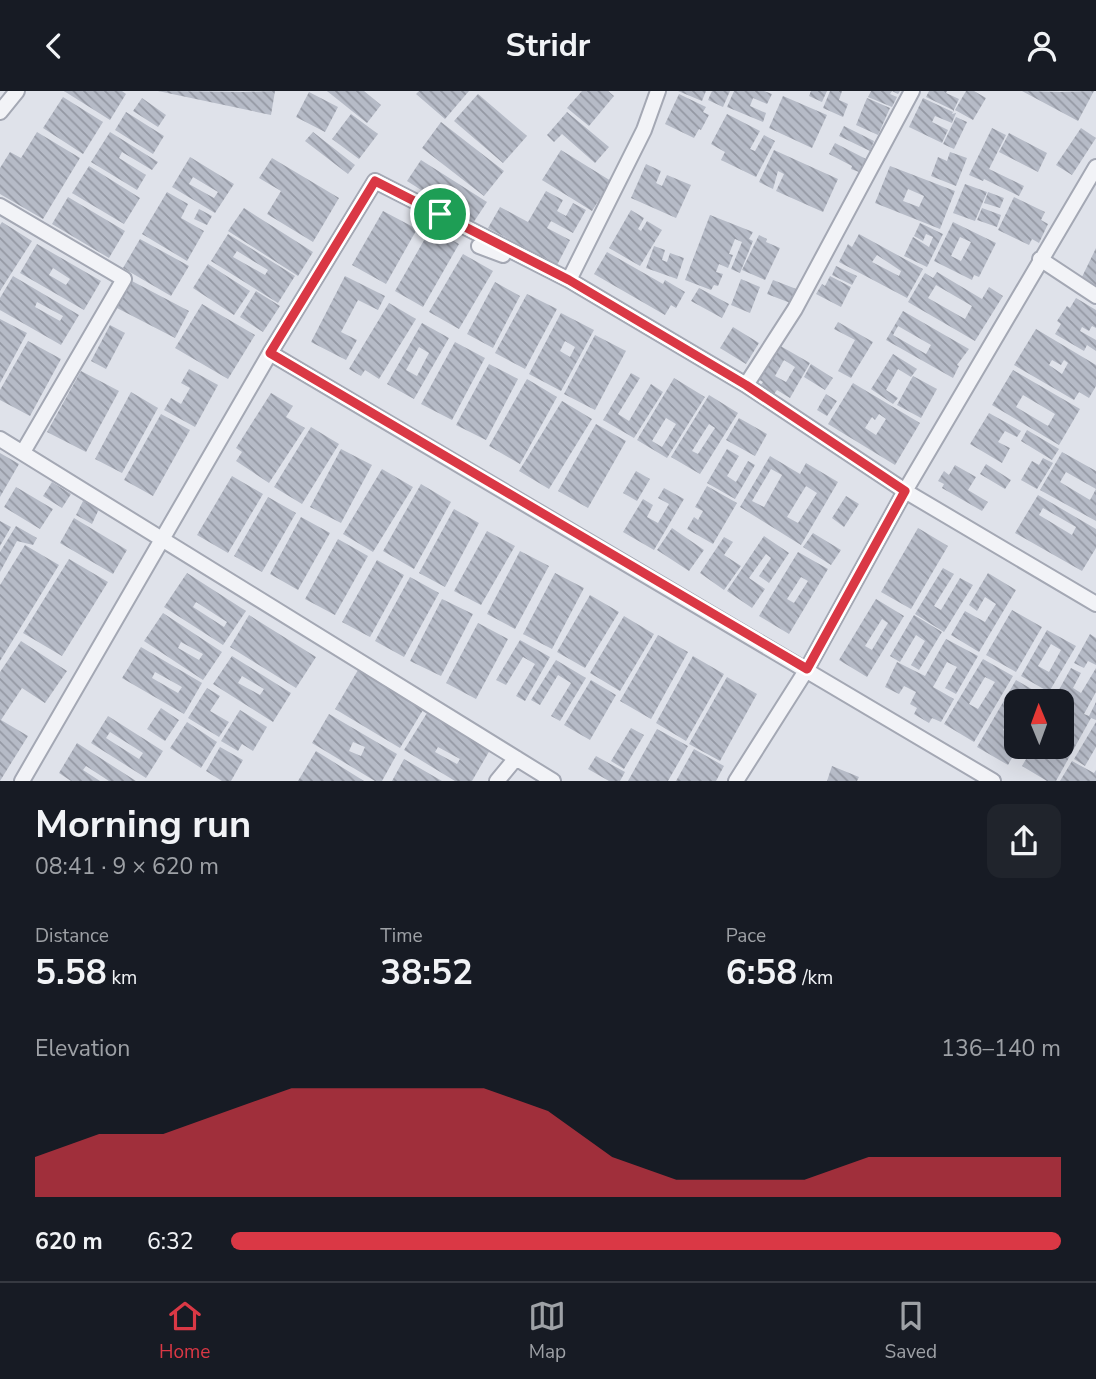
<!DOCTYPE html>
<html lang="en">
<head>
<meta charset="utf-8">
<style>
	:root { --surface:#171b24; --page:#20242c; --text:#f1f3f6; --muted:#9ea1a6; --line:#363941; --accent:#da3845 }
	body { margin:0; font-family:"Nunito Sans",sans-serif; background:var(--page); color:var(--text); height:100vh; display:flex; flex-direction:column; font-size:26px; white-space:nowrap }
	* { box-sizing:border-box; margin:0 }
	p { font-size:23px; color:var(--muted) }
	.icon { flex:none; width:38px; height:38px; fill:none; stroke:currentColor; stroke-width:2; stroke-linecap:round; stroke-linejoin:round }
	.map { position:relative; height:690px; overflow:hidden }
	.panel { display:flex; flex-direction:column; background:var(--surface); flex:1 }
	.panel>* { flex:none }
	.needle { width:46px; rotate:359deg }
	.buttons { position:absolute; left:1004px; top:598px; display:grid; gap:14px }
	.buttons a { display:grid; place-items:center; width:70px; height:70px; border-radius:14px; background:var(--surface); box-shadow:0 7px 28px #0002; font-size:35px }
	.pin { position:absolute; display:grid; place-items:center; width:60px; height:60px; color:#fff; margin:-30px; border:4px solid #fff; border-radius:50%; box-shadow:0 2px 7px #0007 }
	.round { display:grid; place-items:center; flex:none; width:74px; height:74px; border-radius:14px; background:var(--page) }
	.overview { display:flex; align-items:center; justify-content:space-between; height:119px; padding:0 35px }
	h1 { font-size:38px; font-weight:700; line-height:52px }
	.metrics { display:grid; grid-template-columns:repeat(3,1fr); gap:10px; height:119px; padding:7px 35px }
	.metrics div { display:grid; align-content:center }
	.metrics b { font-size:35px; font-weight:700 }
	.metrics small { font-size:19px; font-weight:400 }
	.metrics p { font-size:19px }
	.chart { height:196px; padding:14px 35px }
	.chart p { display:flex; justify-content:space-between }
	.chart svg { width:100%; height:126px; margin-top:7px; fill:var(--accent); opacity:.7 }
	ul { padding:0 35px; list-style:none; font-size:23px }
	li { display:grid; grid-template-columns:112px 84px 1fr; align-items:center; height:52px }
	li i { height:18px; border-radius:9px; background:var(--accent) }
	header { display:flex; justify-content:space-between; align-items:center; height:91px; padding:0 35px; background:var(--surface); font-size:32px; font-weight:700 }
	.tab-bar { display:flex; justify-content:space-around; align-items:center; height:98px; border-top:2px solid var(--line); background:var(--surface); font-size:19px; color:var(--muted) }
	.tab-bar a { display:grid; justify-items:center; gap:4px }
	.tab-bar .on { color:var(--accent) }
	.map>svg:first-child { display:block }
	.building { fill:url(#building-back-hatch); fill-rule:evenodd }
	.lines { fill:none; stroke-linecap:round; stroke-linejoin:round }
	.minor-casing { stroke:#a4a8b4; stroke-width:18 }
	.minor { stroke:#f2f3f7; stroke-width:14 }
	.route-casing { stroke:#fff; stroke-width:14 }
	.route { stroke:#da3845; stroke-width:9 }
</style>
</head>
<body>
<header><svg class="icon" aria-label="back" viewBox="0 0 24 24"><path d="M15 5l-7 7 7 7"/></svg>Stridr<svg class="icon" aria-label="person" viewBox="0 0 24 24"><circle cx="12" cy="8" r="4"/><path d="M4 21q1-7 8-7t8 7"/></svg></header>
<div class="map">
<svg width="1096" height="690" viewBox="0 0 1096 690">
	<defs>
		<pattern id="building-back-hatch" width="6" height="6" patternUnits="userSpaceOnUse" patternTransform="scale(1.75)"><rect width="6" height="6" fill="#b6bbc7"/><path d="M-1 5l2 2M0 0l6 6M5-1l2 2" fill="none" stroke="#9498a3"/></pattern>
	</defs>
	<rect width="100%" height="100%" fill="#dfe2ea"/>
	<path class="building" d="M64 0H122L126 3 110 29Z
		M158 0 244 1 275 0 271 24Z
		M327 0H364L381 14 367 32Z
		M419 0H469L445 28 416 3Z
		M582 0H608L614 5 589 35 567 17Z
		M678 0H706L702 10Z
		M712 0H730L723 16 708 9Z
		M734 0H764L772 3 767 13 753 7 750 15 766 22 763 31 727 16Z
		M811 0H827L822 11 809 5Z
		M830 0H842L839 9 848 13 843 26 823 17Z
		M871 0H900L898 3 892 0 890 3 897 6 892 16 868 6Z
		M929 0H947L946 2 959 8 952 23 956 22 952 32 935 25 932 31 948 39 942 52 909 36 923 7 953 21V19L926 6Z
		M966 0H974L986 7 973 29 955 19Z
		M1022 0 1060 1 1094 0 1078 30Z
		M309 1 338 16 325 41 296 26Z
		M478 3 527 45 503 72 454 30Z
		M679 3 706 16 703 21 709 24 701 39 699 38 694 47 665 33Z
		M783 5 827 24 812 57 769 37Z
		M63 6 103 31 83 63 43 37Z
		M142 7 166 24 158 36 133 20Z
		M867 7 890 17 878 44 856 34Z
		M126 21 164 45 153 63 115 39Z
		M567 21 609 56 595 72 562 43 554 51 547 44Z
		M351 23 378 43 359 68 332 48Z
		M727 23 760 40 750 58 755 60 764 44 775 50 756 86 721 69 725 61 711 53Z
		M956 26 967 31 954 58 943 53Z
		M441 31 504 80 484 105 422 57Z
		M844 35 874 50 870 60 839 45Z
		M992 37 1006 44 989 78 1024 95 1019 105 984 88 983 90 969 84Z
		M1081 37 1096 47 1072 84 1056 74Z
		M37 41 80 67 43 128 0 103V77L10 61 21 67Z
		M110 41 158 71 152 79 122 61 119 67 146 84 137 99 91 71Z
		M313 41 355 74 348 83 305 50Z
		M1009 42 1047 62 1038 81 999 61Z
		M835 52 866 68 859 81 851 78 852 75 829 63Z
		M561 59 611 90 592 120 542 89Z
		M774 59 838 88 823 121 776 100 784 83 778 80 773 98 759 91Z
		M950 61 967 67 956 95 931 85 938 66 947 70Z
		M190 66 234 93 215 122 172 96ZM193 86 218 101 214 107 189 93Z
		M272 67 339 107 313 151 267 123 281 100 259 87Z
		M421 69 487 111 473 132 407 90Z
		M646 73 661 80 656 92 662 95 667 84 691 94 676 127 631 107Z
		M89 75 140 107 124 133 72 102Z
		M890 75 955 100 940 138 875 112ZM908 98 924 105 919 116 903 110Z
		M965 93 987 101 975 130 953 122Z
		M546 100 563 109 557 120 566 125 573 112 586 119 573 142 551 130 547 137 570 149 557 174 488 137 500 116 528 131Z
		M167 101 188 113 181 127 204 140 187 170 142 143Z
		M988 101 1004 107 1000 117 984 112Z
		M68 106 125 140 109 167 52 133Z
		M1014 106 1045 121 1041 129 1048 133 1039 152 1032 148 1029 154 998 139Z
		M244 117 313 161 298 185 228 140Z
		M982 117 1001 124 997 136 977 129Z
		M199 118 212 125 207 134 194 128Z
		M631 119 644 127 638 138 641 140 647 130 662 139 640 175 609 157Z
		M383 120 417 138 386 193 352 174Z
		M710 124 753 141 749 148 753 150 740 182 731 178 742 151 735 148 729 163 733 164 728 177 719 173 716 181 723 183 718 195 714 194 711 199 685 189Z
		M2 131 32 150 0 200V134Z
		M953 131 996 152 979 186 974 184 972 189 934 170ZM960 146 971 151 961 170 951 165Z
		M920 132 943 143 927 176 904 165 913 146 929 156 933 146 926 143 923 150 914 145Z
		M431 137 459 153 423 216 395 200Z
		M228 143 295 185 278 212 211 170ZM237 160 268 179 265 184 233 166Z
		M859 143 923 178 907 207 839 171 848 153 852 156ZM877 164 901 180 899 185 872 171Z
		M759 144 767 148 766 151 780 157 765 189 742 179Z
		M140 148 189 175 171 205 123 177Z
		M37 153 101 190 84 219 20 182ZM53 177 70 188 66 194 49 184Z
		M654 155 665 159 662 169 667 171 670 162 684 167 677 188 646 177Z
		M1096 157V195L1081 188Z
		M607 161 663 193 665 189 685 201 676 217 671 214 665 224 594 183Z
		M463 163 493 180 459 238 429 221Z
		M208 173 250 200 234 224 193 197Z
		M836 175 857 185 852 194 832 184Z
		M937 181 982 208 989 196 1003 205 975 250 908 211 925 182 933 187ZM936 194 972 215 965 228 928 207Z
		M13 185 79 224 61 254 0 219V207ZM37 211 63 225 60 230 35 216Z
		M345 185 385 205 378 219 358 209 341 241 357 249 346 269 311 251Z
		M830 185 851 196 841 216 816 203 822 193 825 195Z
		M741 188 760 196 750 222 731 214Z
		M130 189 189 220 175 247 115 216Z
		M773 189 799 199 793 213 767 203Z
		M495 191 520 205 493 257 467 243Z
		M699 197 729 213 722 227 691 210Z
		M256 200 280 215 263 241 240 226Z
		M527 203 557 218 525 278 495 262Z
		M1076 207 1096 219V237L1092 235 1089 240 1082 236 1080 240 1096 249V260L1087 254 1084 260 1055 243 1061 233 1057 230 1067 215 1070 217Z
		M389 212 416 228 379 288 365 279 361 285 349 278Z
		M202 213 255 244 228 288 175 257Z
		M903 220 969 258 957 274 959 275 953 287 886 249ZM898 235 931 254 926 263 893 244Z
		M561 222 594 239 561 300 529 283ZM565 250 575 256 570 266 560 260Z
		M0 228 27 242 0 292Z
		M838 231 873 251 851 287 838 280 855 249 834 238Z
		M422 232 449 247 414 308 387 293ZM419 256 429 262 417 285 406 279Z
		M110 234 125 242 106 278 91 270Z
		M733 236 759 252 746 273 720 257Z
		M1036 238 1096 274V295L1089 307 1079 301 1074 309 1014 274ZM1052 269 1061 274 1064 269 1068 272 1062 283 1049 274Z
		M595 244 626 260 595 319 564 303Z
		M770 249 810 272 790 307 777 299 774 303 760 295 763 291 750 284ZM784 269 795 276 786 291 775 285Z
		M28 250 61 268 30 325 0 309V299Z
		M455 251 485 267 452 329 421 313Z
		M893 263 917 278 911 286 898 278 886 299 898 307 893 313 871 298Z
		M489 273 518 288 486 349 456 334Z
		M811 273 833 287 825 299 804 286Z
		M189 278 218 294 195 336 164 319 171 307 181 313 190 297 181 292Z
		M1013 279 1080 318 1059 354 992 314ZM1023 304 1055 323 1048 335 1016 316Z
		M81 280 119 300 86 361 47 341Z
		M631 282 640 287 618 323 629 330 651 293 663 301 634 347 603 329Z
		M913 285 937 298 921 327 897 314Z
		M674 287 705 306 667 367 637 349ZM666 327 676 333 662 356 652 350Z
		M527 288 557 306 520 373 489 355Z
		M853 292 920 332 895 374 828 333ZM879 323 886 328 876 344 865 337 872 326 875 329Z
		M131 301 158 317 122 382 95 368Z
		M271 302 293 315 286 326 305 337 269 392 236 370 242 361 236 357Z
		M826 303 837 310 827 325 817 319Z
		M709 304 738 322 700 383 671 366ZM709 333 715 337 698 363 692 360Z
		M562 310 592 328 549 398 519 380Z
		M989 322 1021 340 1017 346 1005 340 998 351 1010 357 1002 372 970 353Z
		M161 323 190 339 153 405 124 389Z
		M739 327 767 343 755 365 726 349Z
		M596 333 626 350 588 417 558 400Z
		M311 336 339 353 302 413 274 396Z
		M1027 339 1059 358 1052 369 1021 350Z
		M341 358 372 374 341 432 310 416Z
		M727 358 739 365 727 385 736 391 748 370 755 374 735 408 707 392Z
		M1062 361 1096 380V398L1066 381 1060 391 1090 409 1096 398V430L1040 399Z
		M0 362 19 373 0 406Z
		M770 365 800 383 806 372 838 391 801 454 740 416ZM771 378 782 384 764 416 752 410ZM806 395 817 402 798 432 787 426Z
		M1043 367 1053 372 1037 398 1021 389 1032 370 1039 374Z
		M986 373 1011 389 1005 398 980 383Z
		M955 374 976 386 968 399 988 411 982 420 942 397 944 393 938 390 944 380 949 384Z
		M382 378 413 396 373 461 343 443Z
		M636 380 650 388 637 410 623 402Z
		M232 385 263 403 228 462 197 444Z
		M52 391 71 403 62 417 43 405Z
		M421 393 451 411 414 478 383 460Z
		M707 395 737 412 713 453 687 438 694 426 698 429 703 420 695 416Z
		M16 396 53 418 40 438 4 416Z
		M664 397 684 408 654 459 623 441 643 408 653 414 647 426 658 432 669 413 658 407Z
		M1038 404 1096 438V457L1082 480 1015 442ZM1043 417 1076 436 1072 444 1039 424Z
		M846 405 859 413 844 436 832 427Z
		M268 406 296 422 262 481 234 465Z
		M83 410 99 418 92 433 76 424Z
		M454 418 479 432 445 496 419 482Z
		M301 426 330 442 298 499 270 483Z
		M74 427 127 459 113 483 60 452Z
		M0 430 11 436 0 455Z
		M16 435 37 447 33 454 17 450 0 481V461Z
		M672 437 704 459 689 480 657 459Z
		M918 437 948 455 911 518 881 501Z
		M487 440 515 455 481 514 454 500Z
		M813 442 841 459 831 474 803 456Z
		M764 445 789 462 769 492 759 485 771 467 766 463 749 487 765 498 752 517 727 500Z
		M724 446 733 451 724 464 741 475 724 499 700 482Z
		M338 448 368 465 335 524 305 508Z
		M25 454 59 474 0 570V494Z
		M520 460 549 475 515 538 487 523Z
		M798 461 828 478 789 543 759 525ZM801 486 808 490 794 512 787 508Z
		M69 468 108 491 62 565 23 542Z
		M377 469 404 484 370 546 342 531Z
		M943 477 954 483 934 515 941 519 960 487 973 494 944 541 915 523Z
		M187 482 246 520 223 554 164 516ZM196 511 227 531 224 536 193 516Z
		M555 482 584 497 552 558 523 543Z
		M988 482 1016 499 979 561 951 544 965 520 985 531 996 513 985 506 977 520 969 514Z
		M410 486 439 502 404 566 375 550Z
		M590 504 619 521 585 577 557 561Z
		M442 508 473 523 441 585 410 570Z
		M876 508 904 525 867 586 839 569ZM882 528 888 532 872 559 865 555Z
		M1012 519 1042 536 1016 581 986 564Z
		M163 522 222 561 203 589 144 550ZM181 551 203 563 199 569 178 557Z
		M249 524 316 566 296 597 230 556Z
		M914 524 942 541 919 579 911 574 925 550 916 544 900 571 890 565Z
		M624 525 654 543 620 600 590 582Z
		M478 532 508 548 476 608 446 592Z
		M1047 539 1076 555 1049 601 1021 585ZM1051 553 1061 559 1049 581 1038 575Z
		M1090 543 1096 547V574L1088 570 1084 577 1074 572Z
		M658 544 688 561 651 628 620 610Z
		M946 548 978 565 956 603 945 597 957 576 947 571 933 596 954 608 941 631 932 627 929 632 914 623 917 617 910 613 916 601 904 595 899 603 885 596 897 571 925 585Z
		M520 549 550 566 525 610 516 605 535 573 523 566 506 594 496 589Z
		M21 550 67 580 45 612 22 597 1 629 28 645 0 690V581Z
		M141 556 202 592 184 623 122 587ZM155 581 182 596 178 602 152 587Z
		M232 565 291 602 273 631 213 593ZM242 585 264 598 260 604 238 592Z
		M693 565 724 583 686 650 656 632Z
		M983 568 1013 585 974 651 944 633ZM985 586 995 591 978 618 969 613Z
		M556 569 586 587 560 630 551 625 571 592 558 584 540 614 531 609Z
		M1071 577 1081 582 1073 597 1081 602 1096 577V601L1084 623 1089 625 1096 611V629L1091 627 1056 690H1047L1022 675 1033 656H1062V611H1058L1060 609 1055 606Z
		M358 579 423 619 400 657 335 618Z
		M727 586 757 603 720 670 689 653Z
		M591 589 616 604 590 649 564 634Z
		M1016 589 1047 607 1045 611H1017V618L1003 639 1010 643 1017 632 1018 656 1008 674 977 656Z
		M207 597 220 605 210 620 229 631 219 646 188 627Z
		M161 617 179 629 165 650 147 638Z
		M240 619 267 636 253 660 242 653 238 660 221 650Z
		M427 622 490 659 472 690H455L404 659ZM438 656 460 668 457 673 435 661Z
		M329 623 397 663 382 690H375L312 652ZM353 651 365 656 361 665 349 660Z
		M108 625 163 660 146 687 91 652ZM110 641 143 662 139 668 106 647Z
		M187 631 217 651 201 677 170 657Z
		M1096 631V656L1085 675 1074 668Z
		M631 637 644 644 624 678 611 670Z
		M657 638 688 655 668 690H628Z
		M77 652 136 690H109L86 675 83 679 100 690H71L59 682Z
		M220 656 243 669 231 690H222L206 680Z
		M694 658 724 675 716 690H676Z
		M316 660 364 690H298Z
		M596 665 625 681 620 690H609L588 678Z
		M404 668 442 690H392Z
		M1072 670 1094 682 1096 679V690H1060Z
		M832 675 859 686 857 690H827Z"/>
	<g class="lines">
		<defs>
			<path id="minor" d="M0 21 17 0
				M0 115 124 188 23 361
				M479 155 503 164
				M1040 168 1096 205
				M569 189 644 39 658 0
				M270 262 993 690
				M746 294 795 218 912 0
				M0 348 553 690
				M22 690 270 262 375 90 569 189 746 294 905 400 1096 513
				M497 690 516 667
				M736 690 807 578 905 400 1096 76"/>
		</defs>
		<use href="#minor" class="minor-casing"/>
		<use href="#minor" class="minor"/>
	</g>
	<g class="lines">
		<defs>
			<path id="route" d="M375 90 569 189 746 294 905 400 807 578 270 262Z"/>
		</defs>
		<use href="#route" class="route-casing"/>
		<use href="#route" class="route"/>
	</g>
</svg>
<div class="buttons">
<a><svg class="needle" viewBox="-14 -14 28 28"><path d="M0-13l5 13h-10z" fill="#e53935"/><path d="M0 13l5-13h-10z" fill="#9ea1a6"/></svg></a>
</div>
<div class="pin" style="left:440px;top:123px;background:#1e9e55"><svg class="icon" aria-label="arrive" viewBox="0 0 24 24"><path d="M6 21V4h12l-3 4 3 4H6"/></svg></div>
</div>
<section class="panel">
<div class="overview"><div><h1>Morning run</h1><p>08:41 · 9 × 620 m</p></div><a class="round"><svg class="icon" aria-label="share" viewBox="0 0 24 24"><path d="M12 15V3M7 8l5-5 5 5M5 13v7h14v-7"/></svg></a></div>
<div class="metrics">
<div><p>Distance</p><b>5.58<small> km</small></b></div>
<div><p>Time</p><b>38:52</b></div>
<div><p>Pace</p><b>6:58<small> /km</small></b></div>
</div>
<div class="chart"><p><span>Elevation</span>136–140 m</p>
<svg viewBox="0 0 160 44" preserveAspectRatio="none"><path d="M0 44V30L10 22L20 22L30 14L40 6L50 6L60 6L70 6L80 14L90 30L100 38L110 38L120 38L130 30L140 30L150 30L160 30V44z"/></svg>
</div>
<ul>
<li><b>620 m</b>6:32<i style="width:100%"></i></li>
</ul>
</section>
<nav class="tab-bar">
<a class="on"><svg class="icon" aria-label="home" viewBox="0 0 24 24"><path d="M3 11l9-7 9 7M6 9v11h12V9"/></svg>Home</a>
<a><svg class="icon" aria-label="map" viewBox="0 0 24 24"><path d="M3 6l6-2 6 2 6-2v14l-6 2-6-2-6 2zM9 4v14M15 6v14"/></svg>Map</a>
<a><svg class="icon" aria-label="saved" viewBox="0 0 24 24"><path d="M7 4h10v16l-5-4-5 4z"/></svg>Saved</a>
</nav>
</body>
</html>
